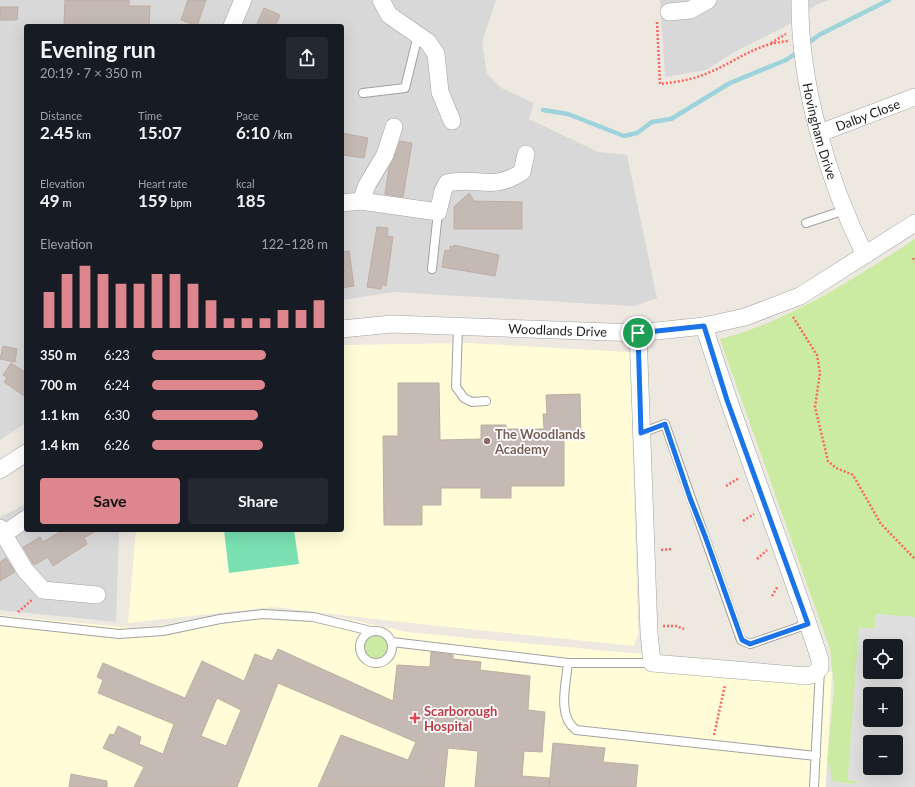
<!DOCTYPE html>
<html lang="en">
<head>
<meta charset="utf-8">
<style>
	:root { --surface:#171b24; --page:#242831; --text:#f1f3f6; --muted:#9ea1a6; --accent:#de868d }
	body { margin:0; font-family:Lato,sans-serif; background:var(--page); color:var(--text); height:100vh; display:flex; flex-direction:column; font-size:15px; white-space:nowrap }
	* { box-sizing:border-box; margin:0 }
	p { font-size:13px; color:var(--muted) }
	.icon { flex:none; width:22px; height:22px; fill:none; stroke:currentColor; stroke-width:2; stroke-linecap:round; stroke-linejoin:round }
	.map { position:relative; flex:1; overflow:hidden }
	.side { position:absolute; left:24px; top:24px; width:320px; height:508px; display:flex; flex-direction:column; background:var(--surface); border-radius:4px; box-shadow:0 4px 16px #0002 }
	.side>* { flex:none }
	.controls { position:absolute; left:863px; top:639px; display:grid; gap:8px }
	.controls a { display:grid; place-items:center; width:40px; height:40px; border-radius:4px; background:var(--surface); box-shadow:0 4px 16px #0002; font-size:20px }
	.pin { position:absolute; display:grid; place-items:center; width:34px; height:34px; color:#fff; margin:-17px; border:2px solid #fff; border-radius:50%; box-shadow:0 1px 4px #0007 }
	.round { display:grid; place-items:center; flex:none; width:42px; height:42px; border-radius:4px; background:var(--page) }
	.headline { display:flex; align-items:center; justify-content:space-between; height:68px; padding:0 16px }
	h1 { font-size:22px; font-weight:700; line-height:30px }
	.figures { display:grid; grid-template-columns:repeat(3,1fr); gap:6px; height:68px; padding:4px 16px }
	.figures div { display:grid; align-content:center }
	.figures b { font-size:17px; font-weight:700 }
	.figures small { font-size:11px; font-weight:400 }
	.figures p { font-size:11px }
	.chart { height:112px; padding:8px 16px }
	.chart p { display:flex; justify-content:space-between }
	.chart svg { width:100%; height:72px; margin-top:4px; stroke:var(--accent); stroke-width:6 }
	.primary-button { display:flex; gap:8px; margin-top:auto; padding:8px 16px }
	.primary-button a { flex:1; height:46px; border-radius:4px; background:var(--accent); color:#111; font-size:16px; font-weight:700; line-height:46px; text-align:center }
	.primary-button a+a { background:var(--page); color:var(--text) }
	ul { padding:0 16px; list-style:none; font-size:13px }
	li { display:grid; grid-template-columns:64px 48px 1fr; align-items:center; height:30px }
	li i { height:10px; border-radius:5px; background:var(--accent) }
	.map>svg:first-child { display:block }
	.residential { fill:#d9d8d8 }
	.education { fill:#fffcd7 }
	.grass { fill:#cbeaa2 }
	.pitch { fill:#7ae0b2 }
	.parking { fill:#dfdfdf; fill-rule:evenodd }
	.lines { fill:none; stroke-linecap:round; stroke-linejoin:round }
	.stream { stroke:#9ed3dd; stroke-width:4.5 }
	.building { fill:#c5b9b3; stroke:#bfada2; fill-rule:evenodd }
	.service-casing { stroke:#a2a2a2; stroke-width:10 }
	.minor-casing { stroke:#a2a2a2; stroke-width:18 }
	.path { stroke:#fe655f; stroke-width:2.5; stroke-dasharray:2 2; stroke-linecap:butt }
	.service { stroke:#fff; stroke-width:8 }
	.minor { stroke:#fff; stroke-width:17 }
	.route-casing { stroke:#fff; stroke-width:8 }
	.route { stroke:#1a73e8; stroke-width:5 }
	.education-dot { fill:#8d6e63; stroke:#fff; stroke-width:1.5 }
	.health-dot { fill:#e0444e; stroke:#fff; stroke-width:1.5 }
	.labels { text-anchor:middle; stroke-width:3.5; stroke-linejoin:round; paint-order:stroke }
	.street-label { font-size:13px; fill:#1b1b1b; stroke:#fff }
	.education-label { font-size:13px; font-weight:bold; fill:#785e54; stroke:#fff; text-anchor:start }
	.health-label { font-size:13px; font-weight:bold; fill:#be3a42; stroke:#fff; text-anchor:start }
</style>
</head>
<body>
<div class="map">
<svg width="915" height="787" viewBox="0 0 915 787">
	<rect width="100%" height="100%" fill="#ede8e0"/>
	<path class="residential" d="M0 0H496L482 42 487 74 501 88 534 103 529 119 598 152 627 155 657 298 634 306 393 292 342 300V26H26V423L0 440Z
		M660 0H828L814 6 788 25 736 51 706 70 665 77Z
		M26 504V530H119L116 622 0 610V517Z"/>
	<path class="education" d="M467 343 630 352 638 634 634 646 391 621 274 607 128 623 136 530H342V345Z
		M276 610 338 617 407 632 832 672 826 787H0V615L132 628 156 626 209 617Z"/>
	<path class="grass" d="M915 239V617L876 614 875 628H859L848 780 858 781 855 784 836 782 831 780 830 765 827 763 834 688 830 649 720 339C787 323 858 276 915 239Z
		M364 646a12 12 0 1 1 24 0a12 12 0 1 1-24 0Z"/>
	<path class="pitch" d="M224 530H294L299 564 229 573Z"/>
	<path class="parking" d="M876 614 915 617V787H826L827 763 830 765 831 780 836 782 848 784H855L858 781 848 780 859 628H875ZM870 646H896V672H870ZM870 694H896V720H870ZM870 742H896V768H870Z"/>
	<g class="lines">
		<path class="stream" d="M806 45 819 35 889 0
			M543 110 568 114 624 136 637 133 652 122 671 119 730 83 786 60 799 51"/>
	</g>
	<path class="building" d="M65 0H129V6H150L149 26H64Z
		M188 0H206L197 26 181 20Z
		M0 7H18L17 20H0Z
		M264 8 280 15 275 26H256Z
		M342 133 368 138 364 158 342 155Z
		M400 141 412 143 403 197 385 194 389 168 394 158Z
		M469 193 474 201 522 202V229H454V207Z
		M377 227 388 228 387 236 393 237 386 286 382 284 381 289 367 287Z
		M454 245 499 255 495 276 442 267 445 250 450 251V246L454 247Z
		M349 251 354 286 342 288V252Z
		M3 346 17 349 15 362 0 359Z
		M11 363 26 373V397L4 382 7 378 3 375Z
		M398 383H439L440 440 481 439V425H506V429H544L543 414H547L546 395 580 394 581 435 564 436V486H511V498H481V488H441V505H422V525H384L383 436H398Z
		M63 530H97L84 538 87 544 53 566 48 557 34 565 23 547 40 537 43 542Z
		M6 558 15 572 0 581V562Z
		M278 649 393 701 397 665 430 667 431 652 453 655V659L481 662 480 670 530 676 528 710 545 712 542 752 524 751 522 776 549 778V787H475L478 751 448 748 444 787H318L341 735 408 760 416 742 278 683 237 787H134L144 767 103 748 110 734 114 735 118 726 141 737 139 744 163 754 174 724 98 693 103 680 97 677 103 663 185 698 202 661 244 681 255 654 272 661ZM217 698 241 710 226 746 201 736Z
		M553 743 605 748 603 762 638 765 636 787H549Z
		M71 774 107 781V787H69Z"/>
	<g class="lines">
		<defs>
			<path id="service" d="M363 93 405 88 418 35
				M806 223 845 210
				M432 269 438 212
				M458 326 456 387 464 398 472 402 486 401
				M641 433 665 424 741 640 750 644 808 624
				M0 621 119 634 163 631 220 619 263 614 313 617 371 631
				M360 647a16 16 0 1 1 32 0a16 16 0 1 1-32 0Z
				M392 642 568 663H652
				M568 663C566 684 557 716 576 730L816 756
				M814 787 820 669"/>
			<g id="minor">
				<path d="M381 0 389 15 428 42 436 54 440 92 452 121"/>
				<path id="s1" d="M800 0C799 84 828 181 865 255"/>
				<path d="M669 12 690 10 708 0"/>
				<path d="M232 26 243 0"/>
				<path id="s2" d="M820 133 915 97"/>
				<path d="M361 201 438 212 443 191 447 183C477 176 492 192 522 172L526 154"/>
				<path d="M342 203 361 201 367 185 385 155 394 127"/>
				<path id="s3" d="M342 329 392 324 638 333 704 326 745 317 800 296 915 223"/>
				<path d="M638 333 649 633 652 663 807 676 814 674 820 668V660C784 548 739 438 704 326"/>
				<path d="M0 470 26 453"/>
				<path d="M0 528 25 570 43 590 97 595"/>
				<path d="M4 534 26 519"/>
			</g>
		</defs>
		<use href="#service" class="service-casing"/>
		<use href="#minor" class="minor-casing"/>
		<path class="path" d="M657 22 660 84C676 82 692 80 708 73 737 61 755 44 788 41
			M771 43 786 34
			M913 258 915 262
			M793 317 817 355 820 373 815 407 828 461 836 468 853 475 881 524 915 559
			M726 486 739 478
			M743 521 754 514
			M661 550 672 549
			M757 559 767 550
			M772 596 778 586
			M18 612 32 600
			M663 626H676L684 629
			M714 735 725 685"/>
		<use href="#service" class="service"/>
		<use href="#minor" class="minor"/>
	</g>
	<g class="lines">
		<defs>
			<path id="route" d="M704 326 727 400 808 624 750 644 742 640 705 536 690 498 665 424 641 433 638 333Z"/>
		</defs>
		<use href="#route" class="route-casing"/>
		<use href="#route" class="route"/>
	</g>
	<circle class="education-dot" cx="487" cy="441" r="4"/>
	<path class="health-dot" d="M413 712h4v4h4v4h-4v4h-4v-4h-4v-4h4z"/>
	<g class="labels">
		<g class="street-label">
			<text dy="5" stroke="none"><textPath href="#s2" startOffset="51">Dalby Close</textPath></text>
			<text dy="5" stroke="none"><textPath href="#s1" startOffset="133">Hovingham Drive</textPath></text>
			<text dy="5" stroke="none"><textPath href="#s3" startOffset="216">Woodlands Drive</textPath></text>
		</g>
		<g class="education-label">
			<text x="495" y="439">The Woodlands<tspan x="495" dy="15">Academy</tspan></text>
		</g>
		<g class="health-label">
			<text x="424" y="716">Scarborough<tspan x="424" dy="15">Hospital</tspan></text>
		</g>
	</g>
</svg>
<div class="controls">
<a><svg class="icon" aria-label="locate" viewBox="0 0 24 24"><circle cx="12" cy="12" r="6"/><path d="M12 2v4M12 18v4M2 12h4M18 12h4"/></svg></a>
<a>+</a>
<a>−</a>
</div>
<div class="pin" style="left:638px;top:333px;background:#1e9e55"><svg class="icon" aria-label="arrive" viewBox="0 0 24 24"><path d="M6 21V4h12l-3 4 3 4H6"/></svg></div>
<section class="side">
<div class="headline"><div><h1>Evening run</h1><p>20:19 · 7 × 350 m</p></div><a class="round"><svg class="icon" aria-label="share" viewBox="0 0 24 24"><path d="M12 15V3M7 8l5-5 5 5M5 13v7h14v-7"/></svg></a></div>
<div class="figures">
<div><p>Distance</p><b>2.45<small> km</small></b></div>
<div><p>Time</p><b>15:07</b></div>
<div><p>Pace</p><b>6:10<small> /km</small></b></div>
</div>
<div class="figures">
<div><p>Elevation</p><b>49<small> m</small></b></div>
<div><p>Heart rate</p><b>159<small> bpm</small></b></div>
<div><p>kcal</p><b>185</b></div>
</div>
<div class="chart"><p><span>Elevation</span>122–128 m</p>
<svg viewBox="0 0 160 44" preserveAspectRatio="none"><path d="M5 44V22M15 44V11M25 44V6M35 44V11M45 44V17M55 44V17M65 44V11M75 44V11M85 44V17M95 44V27M105 44V38M115 44V38M125 44V38M135 44V33M145 44V33M155 44V27"/></svg>
</div>
<ul>
<li><b>350 m</b>6:23<i style="width:65%"></i></li>
<li><b>700 m</b>6:24<i style="width:64%"></i></li>
<li><b>1.1 km</b>6:30<i style="width:60%"></i></li>
<li><b>1.4 km</b>6:26<i style="width:63%"></i></li>
</ul>
<div class="primary-button"><a>Save</a><a>Share</a></div>
</section>
</div>
</body>
</html>
